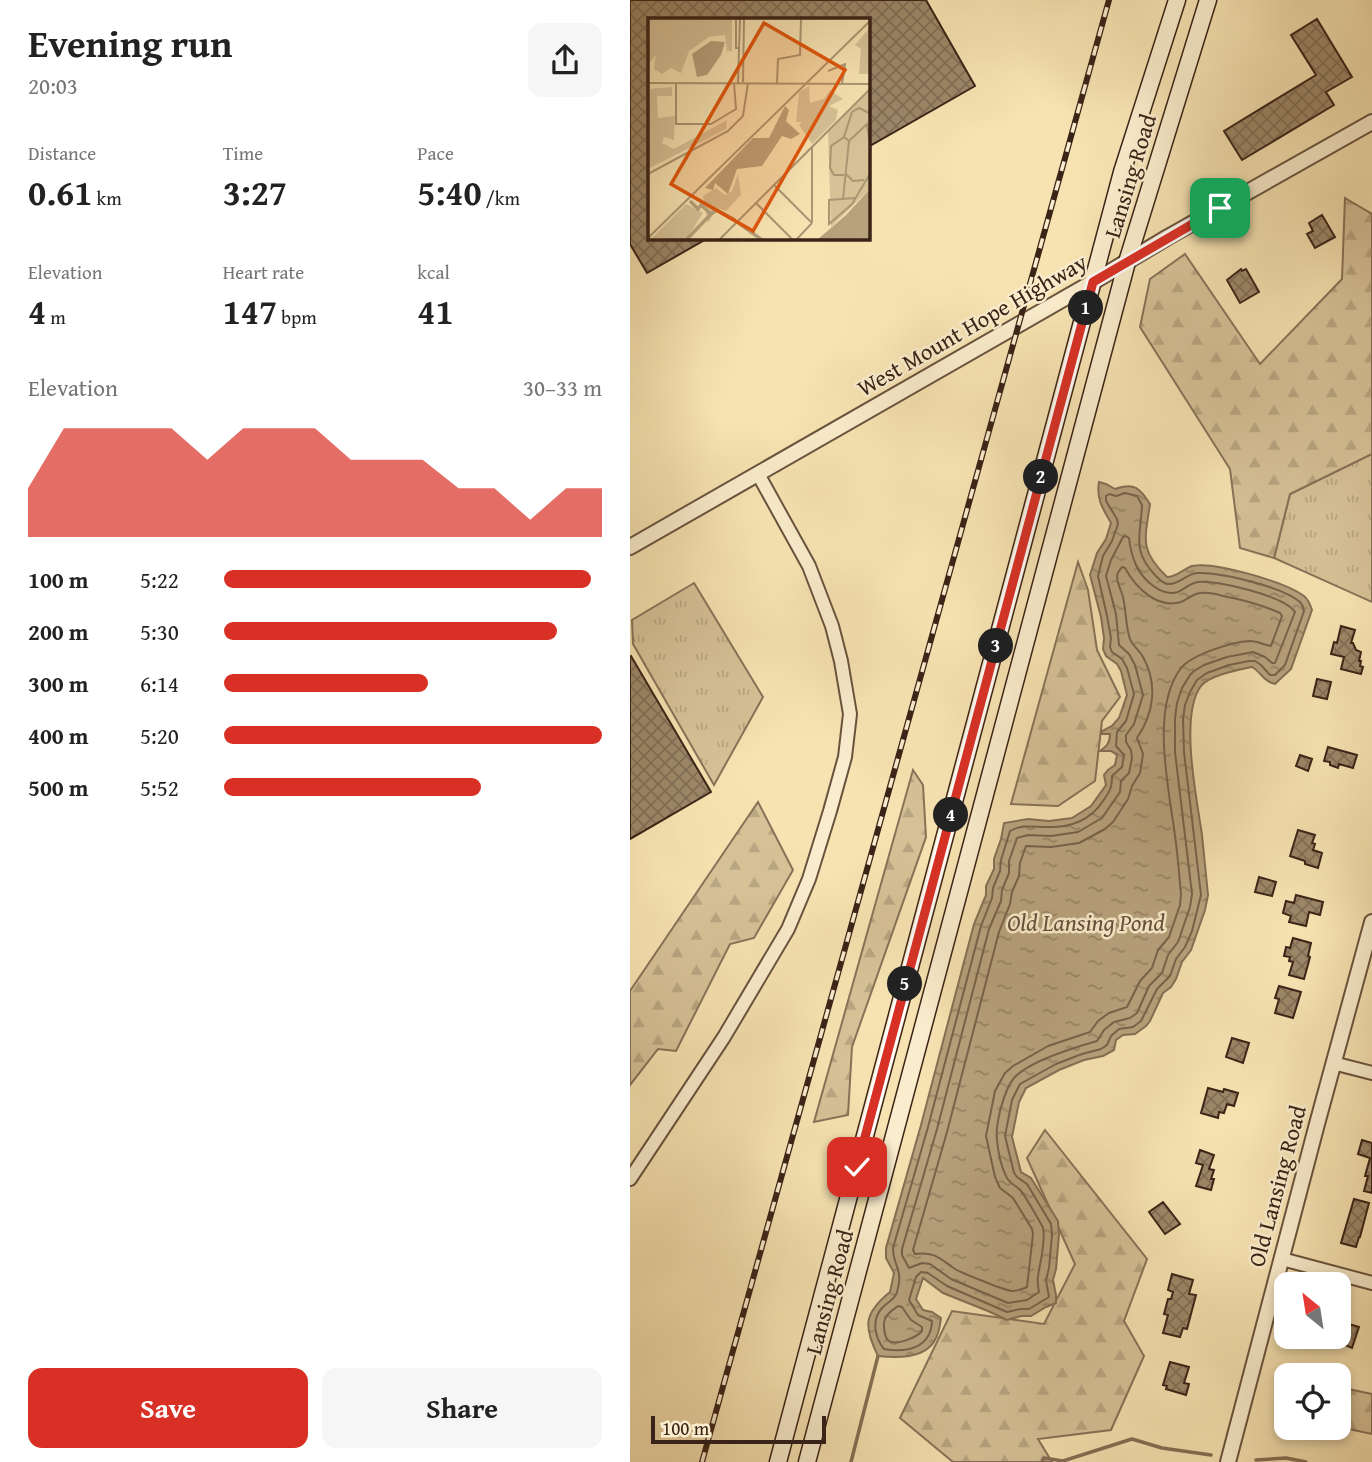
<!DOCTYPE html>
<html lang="en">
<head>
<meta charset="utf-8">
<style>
	:root { --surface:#fff; --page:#f6f6f6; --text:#222; --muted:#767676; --accent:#d93025 }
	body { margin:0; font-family:"Gentium Book Plus",serif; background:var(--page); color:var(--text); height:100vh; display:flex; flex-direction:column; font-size:26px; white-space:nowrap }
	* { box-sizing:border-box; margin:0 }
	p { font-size:23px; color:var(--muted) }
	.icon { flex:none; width:38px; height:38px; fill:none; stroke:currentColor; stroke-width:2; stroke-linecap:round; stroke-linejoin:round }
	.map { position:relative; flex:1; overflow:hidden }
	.details { display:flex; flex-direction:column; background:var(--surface); width:630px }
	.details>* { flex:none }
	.needle { width:46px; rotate:330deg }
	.tools { position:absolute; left:644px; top:1272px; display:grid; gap:14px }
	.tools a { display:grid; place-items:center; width:77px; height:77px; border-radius:14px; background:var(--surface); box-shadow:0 4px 10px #0003; font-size:35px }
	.scale { position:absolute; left:21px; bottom:18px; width:175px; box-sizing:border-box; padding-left:7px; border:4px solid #3a2317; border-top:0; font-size:19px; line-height:24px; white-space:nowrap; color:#3a2317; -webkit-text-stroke:5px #faedcd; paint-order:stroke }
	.pin { position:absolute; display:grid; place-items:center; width:60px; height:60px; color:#fff; margin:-30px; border-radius:14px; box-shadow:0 4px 10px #0006 }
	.km { position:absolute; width:35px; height:35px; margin:-18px; border-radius:50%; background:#222; color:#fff; font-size:19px; line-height:35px; text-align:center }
	.round { display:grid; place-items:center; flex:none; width:74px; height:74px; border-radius:14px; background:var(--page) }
	.headline { display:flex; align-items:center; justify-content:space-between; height:119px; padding:0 28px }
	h1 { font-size:38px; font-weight:600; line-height:52px }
	.figures { display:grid; grid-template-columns:repeat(3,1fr); gap:10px; height:119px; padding:7px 28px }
	.figures div { display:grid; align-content:center }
	.figures b { font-size:35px; font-weight:600 }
	.figures small { font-size:19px; font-weight:400 }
	.figures p { font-size:19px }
	.chart { height:196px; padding:14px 28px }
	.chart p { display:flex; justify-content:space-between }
	.chart svg { width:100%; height:126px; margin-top:7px; fill:var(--accent); opacity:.7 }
	.action { display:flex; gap:14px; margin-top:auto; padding:14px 28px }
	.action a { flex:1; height:80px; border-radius:14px; background:var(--accent); color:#fff; font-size:28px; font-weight:600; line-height:80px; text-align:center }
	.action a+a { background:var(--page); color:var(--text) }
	ul { padding:0 28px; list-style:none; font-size:23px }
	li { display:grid; grid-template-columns:112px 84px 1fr; align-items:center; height:52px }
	li i { height:18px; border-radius:9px; background:var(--accent) }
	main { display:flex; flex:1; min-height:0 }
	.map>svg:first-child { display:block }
	.grass { fill:url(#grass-tufts); stroke:#887258; stroke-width:2 }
	.forest { fill:url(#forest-firs); stroke:#887258; stroke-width:2 }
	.water { fill:url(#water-ripples); stroke:#856f54; stroke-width:2 }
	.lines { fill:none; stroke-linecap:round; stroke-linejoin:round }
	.shore { stroke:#78624a; stroke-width:2 }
	.stream { stroke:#856f54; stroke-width:3.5 }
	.building { fill:url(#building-cross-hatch); stroke:#3a2317; stroke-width:2 }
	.minor-casing { stroke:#69533e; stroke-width:16 }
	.tertiary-casing { stroke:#69533e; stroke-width:18 }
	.secondary-casing { stroke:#3a2317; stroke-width:19 }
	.minor { stroke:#faedcd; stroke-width:12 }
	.tertiary { stroke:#faedcd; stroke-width:14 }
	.secondary { stroke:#faedcd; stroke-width:16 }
	.rail-casing { stroke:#3a2317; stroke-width:6 }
	.rail { stroke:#faedcd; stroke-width:3.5; stroke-dasharray:10; stroke-linecap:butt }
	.route-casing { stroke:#fff; stroke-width:14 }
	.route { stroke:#d93025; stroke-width:9 }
	.labels { text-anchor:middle; stroke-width:5; stroke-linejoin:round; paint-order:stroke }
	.street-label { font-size:23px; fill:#3a2317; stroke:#faedcd }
	.water-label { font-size:24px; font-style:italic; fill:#664f3b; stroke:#faedcd }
	.inset-river { fill:none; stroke:#b7a27d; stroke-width:3.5 }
	.inset-road { fill:none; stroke:#ab9674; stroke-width:2 }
	.view { fill:#df560d; fill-opacity:0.15; stroke:#df560d; stroke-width:3.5 }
	.inset-edge { fill:none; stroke:#3a2317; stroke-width:3.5 }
</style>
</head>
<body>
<main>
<section class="details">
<div class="headline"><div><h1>Evening run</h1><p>20:03</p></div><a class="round"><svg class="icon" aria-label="share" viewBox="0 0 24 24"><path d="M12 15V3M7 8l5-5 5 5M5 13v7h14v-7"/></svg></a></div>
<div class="figures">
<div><p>Distance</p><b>0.61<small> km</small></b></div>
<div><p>Time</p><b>3:27</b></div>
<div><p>Pace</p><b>5:40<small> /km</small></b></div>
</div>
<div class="figures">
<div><p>Elevation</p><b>4<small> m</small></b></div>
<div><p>Heart rate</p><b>147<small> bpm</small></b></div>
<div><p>kcal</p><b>41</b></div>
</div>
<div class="chart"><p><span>Elevation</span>30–33 m</p>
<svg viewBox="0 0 160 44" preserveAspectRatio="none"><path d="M0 44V27L10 6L20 6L30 6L40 6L50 17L60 6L70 6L80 6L90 17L100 17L110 17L120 27L130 27L140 38L150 27L160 27V44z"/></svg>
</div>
<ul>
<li><b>100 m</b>5:22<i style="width:97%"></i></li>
<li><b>200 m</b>5:30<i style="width:88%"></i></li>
<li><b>300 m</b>6:14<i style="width:54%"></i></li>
<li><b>400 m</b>5:20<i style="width:100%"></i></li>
<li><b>500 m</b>5:52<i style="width:68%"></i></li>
</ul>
<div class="action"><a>Save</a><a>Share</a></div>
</section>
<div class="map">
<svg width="742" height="1462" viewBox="0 0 742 1462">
	<defs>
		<pattern id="grass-tufts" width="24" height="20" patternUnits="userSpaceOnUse" patternTransform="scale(1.75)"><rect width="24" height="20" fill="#d7c298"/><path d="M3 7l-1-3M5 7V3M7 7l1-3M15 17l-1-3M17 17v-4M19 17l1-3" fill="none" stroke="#b9a682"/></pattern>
		<pattern id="forest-firs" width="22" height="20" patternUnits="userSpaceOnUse" patternTransform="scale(1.75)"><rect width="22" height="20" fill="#d7c298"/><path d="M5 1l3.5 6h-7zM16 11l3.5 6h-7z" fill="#b9a682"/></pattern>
		<pattern id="water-ripples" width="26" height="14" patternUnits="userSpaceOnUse" patternTransform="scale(1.75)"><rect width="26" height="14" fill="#b7a27d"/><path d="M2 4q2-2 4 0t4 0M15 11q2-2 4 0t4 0" fill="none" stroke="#968465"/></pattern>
		<pattern id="building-cross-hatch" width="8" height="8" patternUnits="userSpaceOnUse" patternTransform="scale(1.75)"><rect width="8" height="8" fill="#9c8768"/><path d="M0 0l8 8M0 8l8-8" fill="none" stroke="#806e55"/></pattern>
	</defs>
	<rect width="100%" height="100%" fill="#f7e3b2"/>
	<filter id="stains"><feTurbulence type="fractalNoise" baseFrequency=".00286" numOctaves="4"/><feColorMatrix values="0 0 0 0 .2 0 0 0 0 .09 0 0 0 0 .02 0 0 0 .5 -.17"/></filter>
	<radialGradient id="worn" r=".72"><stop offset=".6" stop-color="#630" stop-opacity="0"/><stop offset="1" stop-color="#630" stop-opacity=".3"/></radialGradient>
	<path class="grass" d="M742 454V602L644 558 660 494Z
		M64 583 133 697 84 785 3 644 2 620Z"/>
	<path class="forest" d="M715 198 742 214V454L660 494 644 558 610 548 600 469 510 327 520 279 555 254 630 364 712 279Z
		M448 562 458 590 467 650 490 697 472 721 465 781 428 806 381 804Z
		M283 770 293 785 296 837 222 1047 218 1115 184 1122Z
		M128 802 163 870 124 938 100 944 46 1051 28 1049 0 1085V991Z
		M415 1130 517 1259 494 1321 514 1356 481 1430 408 1439 422 1462H323L270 1418 322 1311 414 1324 445 1264 397 1158Z
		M709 1387 742 1394V1434L709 1427Z"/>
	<path class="water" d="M469 482 476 484 485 489C504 482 510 488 520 504 515 539 509 550 537 577 547 577 553 569 562 566 584 561 655 582 674 596 678 599 680 604 682 610L661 669 645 684C634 682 631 672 622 667 608 670 580 675 571 686 549 715 567 800 572 835 574 855 576 875 578 895L575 910 561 950 552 962 546 979 541 987 533 993 520 1021 516 1026 505 1034 493 1035 486 1040 484 1050 473 1056 454 1060 429 1070 396 1088 389 1102 382 1137 391 1172 401 1178 428 1221 429 1235 426 1269 423 1280 426 1295V1303L416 1307 401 1316H391L377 1320 358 1311 313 1293 293 1278 286 1299 293 1310 302 1312 311 1318C310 1326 309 1334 305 1340 295 1359 266 1358 248 1356 233 1326 234 1313 260 1292L264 1273 256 1258V1248L291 1125 344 924 356 895V886L364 869V859L371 839 374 823 398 819 419 821 442 818 461 806 476 785 474 775 478 770 485 765 487 755 481 751H470C477 746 480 743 480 734H472V731L482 726 489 718 497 695 491 671 487 664 476 656 473 649 474 638 471 617 460 575 467 553 476 539 481 523C473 509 466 499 469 482Z"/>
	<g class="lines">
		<path class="shore" d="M495 493 507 496 512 505C511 534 501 550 525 575 529 579 532 583 538 584 549 585 556 574 567 573 590 572 653 587 670 602 673 605 673 607 674 611L655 665 645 675H640L631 665 625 661H619L599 665 577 673 567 680 560 692 555 705 553 719 554 752 571 895 562 931 555 947 546 959 540 976 527 989 511 1021 503 1027 489 1029 481 1036 477 1045 471 1049 452 1054 426 1064 390 1084 382 1100 375 1136 384 1173 387 1177 397 1184 421 1224 422 1235 419 1268 416 1280 419 1297 399 1309H390L377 1312 317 1286 298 1273 291 1272 286 1277 279 1300 288 1315 302 1321C301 1348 277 1353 254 1349 245 1338 241 1320 252 1308 257 1302 265 1300 267 1292 274 1269 263 1267 263 1248L298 1127 351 926 362 898 363 888 370 871 371 860 380 831C392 824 404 827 417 827 440 828 461 820 473 801 480 791 482 788 482 776L492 767 494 755 486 746 487 732 496 721 504 694 497 668 492 659 482 652 480 647 481 638 477 616 468 576 473 556 482 541 488 524 487 519 476 501V496L479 494 486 496Z
			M496 536 499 538C500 547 502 556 506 565 513 580 531 597 548 592 555 589 560 583 568 582 587 580 655 596 665 612L645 663H642L635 657 623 652 597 657 574 665 564 671 560 675 552 688 547 703 545 718V752L562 894 560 907 548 942 538 955 532 973 519 986 507 1013 500 1018 484 1022 474 1030 467 1041C446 1047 398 1062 384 1078 374 1090 365 1124 367 1140 368 1151 371 1166 376 1176 379 1184 386 1185 391 1191 394 1194 412 1225 413 1228 416 1241 410 1263 408 1276 407 1281 408 1287 409 1292L397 1300 378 1303 321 1279 300 1264 292 1263 279 1268 272 1255V1249L307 1129 359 929 371 901 372 890 379 873V861L387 838 398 835 421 836 448 832 472 818 490 792 491 781 499 773 502 758 501 750 496 742V735L504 724 513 695 505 665 499 654 489 645 486 614 476 576 481 560 493 537Z
			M492 567 495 568C506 588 527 609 551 602 558 599 564 593 571 593 578 592 586 594 593 596 614 600 630 604 650 613L652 616 641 646C634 645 628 641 620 641 602 642 563 654 551 668 520 709 539 788 545 836 548 855 549 875 551 894L550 905 539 937 528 950 522 968 510 981 497 1007 479 1013 468 1021 460 1032 418 1046 383 1066 375 1073 365 1091 356 1136 365 1177 370 1188 383 1198 402 1229 403 1234 397 1287C393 1289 387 1291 382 1291 376 1291 332 1273 325 1269 310 1259 305 1251 285 1254L283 1250 317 1132 369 932 380 904 382 892 389 876 390 863 396 846 421 847 449 843 475 829 483 822 498 799 502 786 510 773 513 754 507 738C524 713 528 684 513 657 510 651 502 645 500 639 496 629 496 610 493 597 491 590 487 583 487 576 488 571 490 570 492 567Z
			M268 1306 272 1307 281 1320 292 1327V1331C287 1337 267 1346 259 1341 254 1338 253 1324 255 1319 257 1313 264 1309 268 1306Z"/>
		<path class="stream" d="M626 1460 656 1458 676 1462
			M221 1462 248 1356
			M412 1462 414 1458 433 1461 502 1439 532 1448 581 1455"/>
	</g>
	<path class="building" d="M0 0H296L345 86 238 147V19H19V238H78L17 273 0 244Z
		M687 19 722 77 696 92 704 105 612 160 594 131 686 75 661 35Z
		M692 215 705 237 685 248 677 234 683 231 679 223Z
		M611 269 612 271 616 269 629 292 610 303 597 280Z
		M711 626 725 630 721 643H723L726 650 731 652 729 661H731L730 666 733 667 731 674 711 669 714 657 701 654 704 642 707 643Z
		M1 656 81 792 0 839V657Z
		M687 679 701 682 697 699 683 696Z
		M698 747 727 755 723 768 709 764 708 768 700 765V762L694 761Z
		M670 755 682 759 678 771 666 766Z
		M668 830 685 835 682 843 685 844 683 850 692 853 688 868 675 864V861L660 856Z
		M629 877 646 882 642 896 625 892Z
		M666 895 693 902 690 915 679 912 676 926 659 922 661 916 653 913 656 901 664 903Z
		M663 938 681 943 678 956 680 957 674 979 659 975 663 962 659 961 660 957 654 956 656 947 660 948Z
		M649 986 671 992 663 1018 645 1013 649 999 645 998Z
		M602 1038 619 1043 613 1063 596 1057Z
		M578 1088 593 1092 594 1089 608 1093 604 1106 597 1104 594 1113 589 1112 588 1118 571 1113Z
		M732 1140 742 1143V1193L734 1191 738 1176H735L740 1158 728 1154Z
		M570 1150 584 1155 579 1169 584 1170 581 1179H584L581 1190 566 1186 573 1165 566 1163Z
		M724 1199 739 1203 730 1237H729L726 1247 711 1243Z
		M533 1202 550 1224 535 1234 519 1212Z
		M542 1274 563 1280 559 1294 566 1295 557 1329 553 1328 550 1337 533 1333 538 1315 534 1314 538 1299H541L543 1292 538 1290Z
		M709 1314 714 1316 712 1322 729 1327 722 1348 703 1340 704 1337H709Z
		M540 1362 559 1367 554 1383 559 1384 556 1395 536 1389 537 1386 533 1385Z"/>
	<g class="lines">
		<defs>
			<path id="minor" d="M703 1063 742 1073
				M0 1179 94 1037 158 929 179 879 200 811 215 757 220 714 211 661 202 626 179 566 128 474
				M652 1259 742 1283"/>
			<path id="tertiary" d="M0 547 463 282 538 237 742 122
				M598 1462 687 1124 742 922"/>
			<path id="secondary" d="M148 1462 492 172 547 0
				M177 1462 497 262 578 0"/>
		</defs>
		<use href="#minor" class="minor-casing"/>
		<use href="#tertiary" class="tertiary-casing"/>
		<use href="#secondary" class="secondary-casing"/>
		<use href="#minor" class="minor"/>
		<use href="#tertiary" class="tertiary"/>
		<use href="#secondary" class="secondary"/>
		<defs>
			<path id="rail" d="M72 1462 479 0"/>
		</defs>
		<use href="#rail" class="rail-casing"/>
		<use href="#rail" class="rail"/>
	</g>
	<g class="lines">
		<defs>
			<path id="route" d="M227 1167 463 282 590 208"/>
		</defs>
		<use href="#route" class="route-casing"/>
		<use href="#route" class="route"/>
	</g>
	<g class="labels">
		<g class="street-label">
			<text transform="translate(500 176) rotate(-73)" y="8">Lansing Road</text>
			<text transform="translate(342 325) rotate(-30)" y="8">West Mount Hope Highway</text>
			<text transform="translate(647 1186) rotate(-75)" y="8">Old Lansing Road</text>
			<text transform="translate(199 1292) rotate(-75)" y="8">Lansing Road</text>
		</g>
		<g class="water-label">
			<text x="456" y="931">Old Lansing Pond</text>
		</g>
	</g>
	<g transform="translate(18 18)">
		<rect width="222" height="222" fill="#f7e3b2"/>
		<path d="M222 9V56H211L213 31 207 27ZM24 69V78H9L10 100 1 101 2 71ZM157 101 172 103V118L164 126 151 107Z" fill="#d7c298"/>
		<path d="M0 0H84V33H79L77 17 61 19 41 33 33 55 23 50 14 56 6 51 8 37 0 46ZM161 68 162 85 176 81 182 72 195 81 181 88 190 92 188 102 172 118V103L148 104 151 74ZM0 71 2 101 27 98 26 122 16 119 14 125 26 131 79 102 78 111 0 151ZM90 156 93 177 78 193 69 190 60 205 55 178 68 170 77 177 84 173ZM38 186 55 195 38 222H2Z" fill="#d7c298"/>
		<path d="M222 72V171L183 209 180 114Z" fill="#d7c298"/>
		<path d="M63 23 77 24 73 37 59 57 49 59 44 36ZM137 88 141 92 138 103 152 116 143 121 134 118 114 148 89 151 80 176 67 165 65 172 57 170 105 120H121ZM222 171V222H169L198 197Z" fill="#b7a27d"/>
		<path class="inset-river" d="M42 183 50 191 53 187 63 196 69 192 87 202M92 206 114 222M38 222 63 196"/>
		<path class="inset-road" d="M88 0V30H92M180 53 197 46 194 66M95 64 96 0M0 65 223 66M28 65V106H63L88 91 86 65M90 65 92 0M129 65 130 41 152 37 153 0M204 94 211 90 223 96M196 119 183 128 182 150 186 157H196M201 123 219 106 223 133M164 129V205M197 155 205 163 216 162M0 156 80 113 95 98 100 65M126 167 164 205M207 180 181 182V206L204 186 223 154M195 181 201 123 196 119 204 94M108 185 145 222M0 220 223 2M71 222 223 70M148 222 164 205"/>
		<path class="view" d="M116 5 197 52 105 213 23 166Z"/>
		<rect width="222" height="222" class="inset-edge"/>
	</g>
	<rect width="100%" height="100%" filter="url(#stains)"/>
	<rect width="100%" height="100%" fill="url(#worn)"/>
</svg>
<div class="tools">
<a><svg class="needle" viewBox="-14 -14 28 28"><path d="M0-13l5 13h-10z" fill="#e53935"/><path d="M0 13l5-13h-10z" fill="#767676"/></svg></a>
<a><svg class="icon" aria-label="locate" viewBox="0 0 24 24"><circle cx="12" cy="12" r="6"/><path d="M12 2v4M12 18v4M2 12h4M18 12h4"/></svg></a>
</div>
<div class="scale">100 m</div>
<div class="pin" style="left:590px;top:208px;background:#1e9e55"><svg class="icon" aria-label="arrive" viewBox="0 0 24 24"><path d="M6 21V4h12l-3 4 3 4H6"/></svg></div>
<div class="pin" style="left:227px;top:1167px;background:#d93025"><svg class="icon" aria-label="check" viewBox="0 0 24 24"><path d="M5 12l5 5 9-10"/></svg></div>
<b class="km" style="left:456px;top:308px">1</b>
<b class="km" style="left:411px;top:477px">2</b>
<b class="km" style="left:366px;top:646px">3</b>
<b class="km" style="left:321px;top:815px">4</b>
<b class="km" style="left:275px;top:984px">5</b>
</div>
</main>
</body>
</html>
